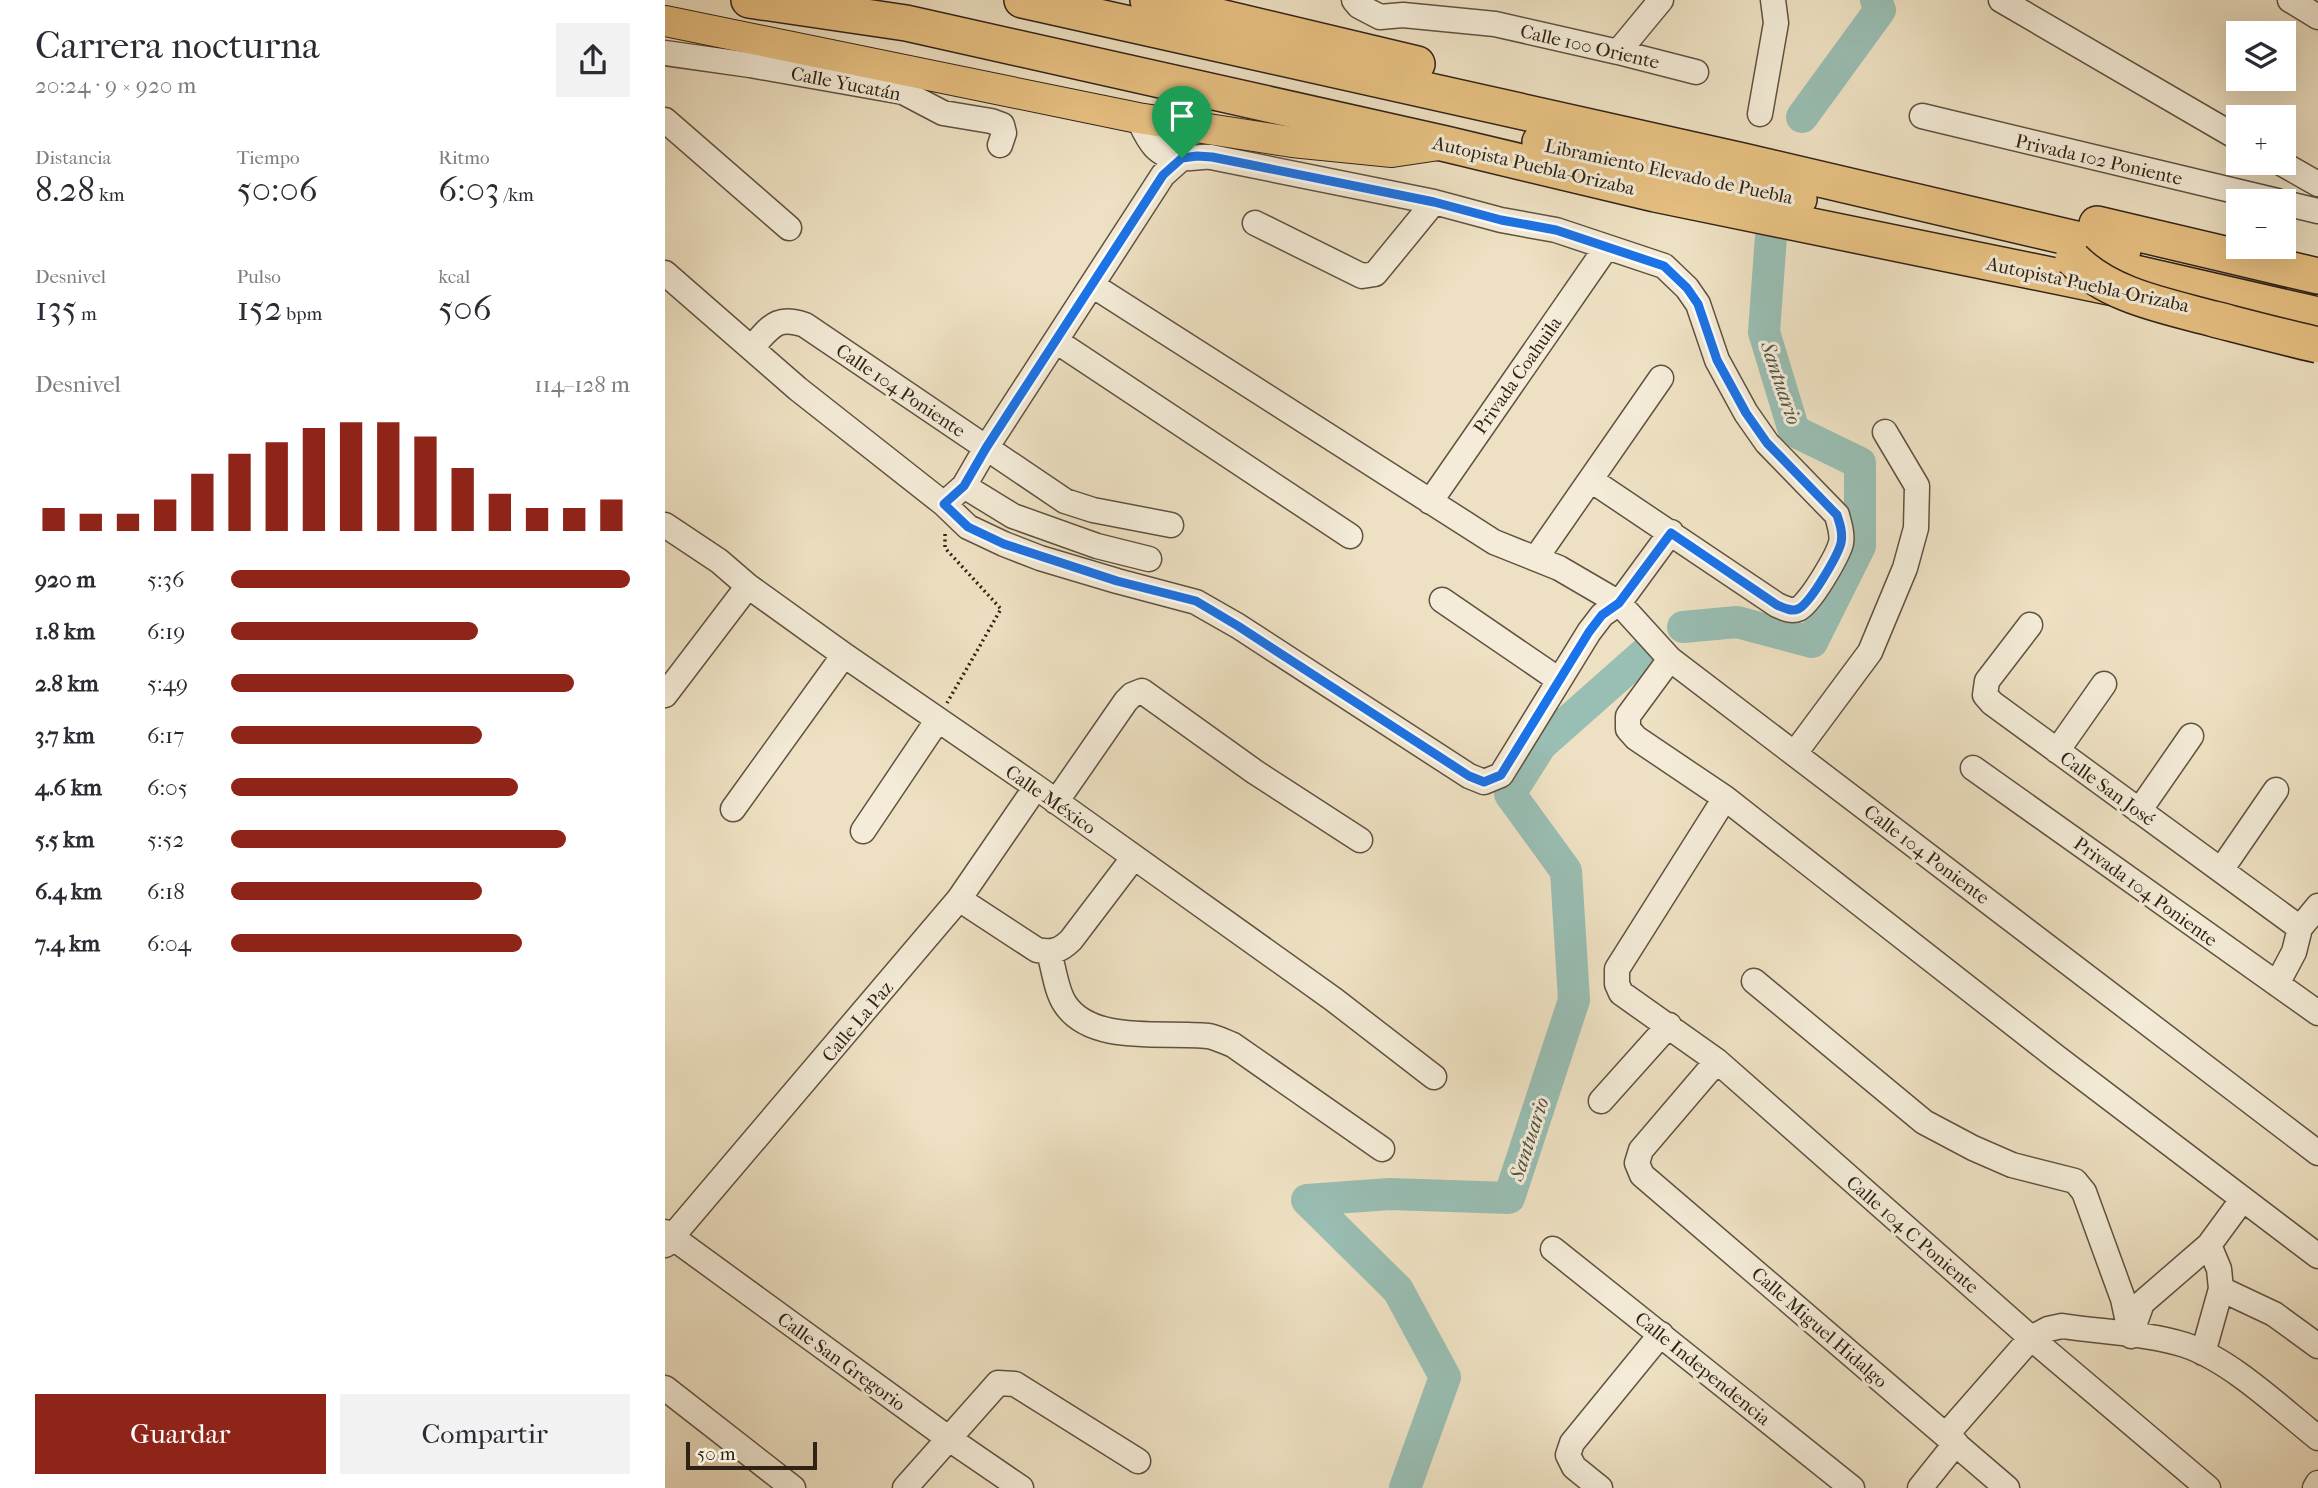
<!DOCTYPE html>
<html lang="es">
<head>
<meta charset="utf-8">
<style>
	:root { --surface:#fff; --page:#f2f2f3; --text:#2b2b33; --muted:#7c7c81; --accent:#8f2418 }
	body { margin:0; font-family:"IM FELL French Canon",serif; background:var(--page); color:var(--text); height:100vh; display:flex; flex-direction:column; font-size:26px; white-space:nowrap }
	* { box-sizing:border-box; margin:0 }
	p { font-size:23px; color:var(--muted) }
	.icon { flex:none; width:38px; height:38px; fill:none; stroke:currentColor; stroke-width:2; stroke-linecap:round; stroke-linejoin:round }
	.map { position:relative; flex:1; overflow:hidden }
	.details { display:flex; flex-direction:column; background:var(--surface); width:665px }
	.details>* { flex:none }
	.controls { position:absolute; left:1561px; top:21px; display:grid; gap:14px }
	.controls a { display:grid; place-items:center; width:70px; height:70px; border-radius:0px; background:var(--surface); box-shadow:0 7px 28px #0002; font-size:35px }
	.scale { position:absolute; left:21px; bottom:18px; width:131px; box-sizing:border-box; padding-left:7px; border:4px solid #302215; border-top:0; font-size:19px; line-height:24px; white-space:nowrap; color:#302215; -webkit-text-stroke:5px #f4ecd8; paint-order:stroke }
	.pin { position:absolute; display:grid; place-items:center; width:60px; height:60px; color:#fff; margin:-72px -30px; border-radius:50% 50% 50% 0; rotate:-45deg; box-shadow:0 0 7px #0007 }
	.pin .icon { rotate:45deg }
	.round { display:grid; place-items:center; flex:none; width:74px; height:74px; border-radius:0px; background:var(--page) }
	.summary { display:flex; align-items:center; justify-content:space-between; height:119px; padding:0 35px }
	h1 { font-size:38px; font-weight:600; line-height:52px }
	.metrics { display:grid; grid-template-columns:repeat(3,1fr); gap:10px; height:119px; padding:7px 35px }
	.metrics div { display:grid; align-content:center }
	.metrics b { font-size:35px; font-weight:600 }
	.metrics small { font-size:19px; font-weight:400 }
	.metrics p { font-size:19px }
	.chart { height:196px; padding:14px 35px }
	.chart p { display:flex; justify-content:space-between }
	.chart svg { width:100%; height:126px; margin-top:7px; stroke:var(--accent); stroke-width:6 }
	.action { display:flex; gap:14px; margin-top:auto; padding:14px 35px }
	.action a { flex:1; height:80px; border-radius:0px; background:var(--accent); color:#fff; font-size:28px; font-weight:600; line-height:80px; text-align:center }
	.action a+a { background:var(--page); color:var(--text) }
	ul { padding:0 35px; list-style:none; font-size:23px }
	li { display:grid; grid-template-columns:112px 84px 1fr; align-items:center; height:52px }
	li i { height:18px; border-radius:9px; background:var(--accent) }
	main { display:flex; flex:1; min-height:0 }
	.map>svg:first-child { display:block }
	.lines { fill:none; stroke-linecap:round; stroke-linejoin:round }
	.river { stroke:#99beb3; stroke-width:32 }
	.minor-casing { stroke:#605240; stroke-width:27 }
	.major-casing { stroke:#302215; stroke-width:32 }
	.highway-casing { stroke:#302215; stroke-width:38 }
	.path { stroke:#302215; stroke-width:3.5; stroke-dasharray:2 3.5; stroke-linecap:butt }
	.minor { stroke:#f4ecd8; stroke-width:24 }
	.major { stroke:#e7c082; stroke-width:30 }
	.highway { stroke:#e7c082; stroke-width:35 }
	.highway-bridge-casing { stroke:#302215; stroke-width:38; stroke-linecap:butt }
	.highway-bridge { stroke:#e7c082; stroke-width:35 }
	.route-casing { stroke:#fff; stroke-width:14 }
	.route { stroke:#1a73e8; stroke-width:9 }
	.labels { text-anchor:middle; stroke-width:6; stroke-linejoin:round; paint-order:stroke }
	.street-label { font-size:19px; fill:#302215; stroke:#f4ecd8 }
	.water-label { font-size:21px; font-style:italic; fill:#505144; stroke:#f4ecd8 }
</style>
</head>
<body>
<main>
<section class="details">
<div class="summary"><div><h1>Carrera nocturna</h1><p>20:24 · 9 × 920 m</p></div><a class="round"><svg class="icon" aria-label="share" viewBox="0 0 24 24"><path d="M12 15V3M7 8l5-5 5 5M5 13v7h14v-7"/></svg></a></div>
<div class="metrics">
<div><p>Distancia</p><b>8.28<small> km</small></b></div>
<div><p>Tiempo</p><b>50:06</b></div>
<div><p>Ritmo</p><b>6:03<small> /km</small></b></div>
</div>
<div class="metrics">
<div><p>Desnivel</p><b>135<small> m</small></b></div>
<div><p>Pulso</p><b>152<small> bpm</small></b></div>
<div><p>kcal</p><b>506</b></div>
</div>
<div class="chart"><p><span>Desnivel</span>114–128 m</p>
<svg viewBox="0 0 160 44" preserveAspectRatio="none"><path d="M5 44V36M15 44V38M25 44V38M35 44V33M45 44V24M55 44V17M65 44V13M75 44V8M85 44V6M95 44V6M105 44V11M115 44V22M125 44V31M135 44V36M145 44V36M155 44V33"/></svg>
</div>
<ul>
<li><b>920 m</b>5:36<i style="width:100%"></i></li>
<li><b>1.8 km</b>6:19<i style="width:62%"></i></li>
<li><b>2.8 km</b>5:49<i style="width:86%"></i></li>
<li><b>3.7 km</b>6:17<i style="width:63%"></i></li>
<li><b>4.6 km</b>6:05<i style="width:72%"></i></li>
<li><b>5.5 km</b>5:52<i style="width:84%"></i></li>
<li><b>6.4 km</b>6:18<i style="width:63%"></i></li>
<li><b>7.4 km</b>6:04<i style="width:73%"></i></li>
</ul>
<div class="action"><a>Guardar</a><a>Compartir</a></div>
</section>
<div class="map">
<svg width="1653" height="1488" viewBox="0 0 1653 1488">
	<rect width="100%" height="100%" fill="#eee1c3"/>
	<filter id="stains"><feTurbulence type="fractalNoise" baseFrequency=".00286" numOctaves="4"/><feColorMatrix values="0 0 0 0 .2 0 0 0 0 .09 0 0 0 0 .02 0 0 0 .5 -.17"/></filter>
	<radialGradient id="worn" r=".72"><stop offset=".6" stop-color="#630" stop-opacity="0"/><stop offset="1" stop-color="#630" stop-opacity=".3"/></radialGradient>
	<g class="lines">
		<path class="river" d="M1137 117 1215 10 1211 0
			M1018 627 1072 622 1147 642 1195 546V463L1129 431 1099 332 1106 236
			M740 1488 780 1377 733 1290 642 1200 725 1194 844 1198 909 1000 901 871 845 794 876 745 980 653"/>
		<defs>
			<path id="minor" d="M689 0 694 6 715 17 738 15 830 24 953 52 1031 72
				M1336 0 1573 138
				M1625 0 1653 17
				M953 52 996 0
				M0 53 85 65 238 92 278 113 326 121 337 125 339 133 335 145
				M1095 114 1111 23 1108 0
				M1257 116 1612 201
				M473 118C483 139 490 157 517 158 527 159 536 156 546 157L769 202 836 220 891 230 999 266 1022 288 1033 304 1052 360 1081 413 1102 443 1172 515C1174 524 1178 533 1176 543 1173 555 1145 604 1133 609 1126 612 1119 608 1112 605L926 480
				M0 120 124 228
				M1616 163 1653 184
				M1619 203 1653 211
				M590 223 697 276 710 274 769 202
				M0 273 133 389 279 504 303 527 339 544 375 558 452 581 531 602 573 626 804 776 819 782 836 775 924 632 937 615 954 603 1006 532
				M427 285 829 542 894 568 954 603 1005 659 1653 1153
				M391 341 685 536
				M87 347C106 327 111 315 140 325L400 501 428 510 506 525
				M299 486 348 516 432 546 484 559
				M765 502 941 248
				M279 504 299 486 321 448 498 175 517 158
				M0 525 54 561 83 586 179 655 371 787 668 999 769 1077
				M871 558 996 378
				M777 600 894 680
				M1365 625 1322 681 1320 695 1327 703 1635 928
				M1005 659 963 716V729L971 738 1060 798 1391 1057 1653 1256
				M0 695 83 586
				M1392 751 1439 684
				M1130 753 1205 652 1240 568 1251 528 1252 486 1220 432
				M1308 768 1653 1013
				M1060 798 952 969V984L956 993 1052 1061 1366 1338 1543 1488
				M391 802 461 701 467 695 477 691 590 772 695 840
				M68 809 179 655
				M1474 811 1526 736
				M198 831 272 721
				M1556 870 1611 790
				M294 899 372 950C387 953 395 951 406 940L469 857
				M384 953C389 968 391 991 400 1004 427 1045 500 1031 543 1036 551 1037 560 1042 568 1045L717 1149
				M1089 981 1259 1122 1308 1148 1347 1165 1410 1181 1419 1192 1458 1299 1466 1336
				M1612 984 1629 952 1635 928 1653 906
				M1052 1061 976 1150 972 1163 977 1175 1342 1488
				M936 1101 1004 1025
				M0 1232 283 1438 356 1488
				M0 1245 294 899 371 787
				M888 1249 1187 1488
				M1556 1289 1609 1314 1653 1346
				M1466 1334 1477 1303 1544 1245 1577 1200
				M1538 1353 1556 1289 1554 1269 1544 1245
				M0 1388 128 1488
				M1281 1435 1366 1338 1383 1329 1397 1326C1435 1332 1483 1333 1520 1345 1567 1361 1614 1407 1653 1438
				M240 1488 333 1383 350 1384 473 1461
				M935 1488 909 1467 903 1455 907 1443 996 1334
				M1255 1488 1291 1443
				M1650 1488 1653 1483"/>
			<path id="major" d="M0 21 473 118 627 142 727 152 774 145"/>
			<path id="highway" d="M84 0 241 23 781 144 990 194 1449 288
				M357 0 1078 161 1458 250
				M483 0 752 64
				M875 142 1134 199
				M1432 224 1653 276
				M1422 262 1653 315"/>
		</defs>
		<use href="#minor" class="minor-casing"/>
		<use href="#major" class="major-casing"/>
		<use href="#highway" class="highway-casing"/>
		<path class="path" d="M280 534V548L336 609 282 703"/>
		<use href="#minor" class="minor"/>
		<use href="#major" class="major"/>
		<use href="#highway" class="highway"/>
		<defs>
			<path id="highway-bridge" d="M1408 259C1444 296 1501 306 1549 319 1584 328 1618 337 1653 345"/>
		</defs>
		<use href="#highway-bridge" class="highway-bridge-casing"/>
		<use href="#highway-bridge" class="highway-bridge"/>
	</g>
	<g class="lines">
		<defs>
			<path id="route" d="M532 156 547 157 769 202 836 220 891 230 999 266 1022 288 1033 304 1052 360 1081 413 1102 443 1172 515C1175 524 1178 533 1176 543 1173 555 1145 604 1133 609 1126 612 1119 608 1112 605L1006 533 954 603 937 615 924 632 836 775 819 782 804 776 573 626 531 601 452 581 339 544 303 527 279 504 299 486 321 448 498 175 517 158Z"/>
		</defs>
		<use href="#route" class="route-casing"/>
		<use href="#route" class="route"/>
	</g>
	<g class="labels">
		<g class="street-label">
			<text transform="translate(925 46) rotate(13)" y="7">Calle 100 Oriente</text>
			<text transform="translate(181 83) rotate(11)" y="7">Calle Yucatán</text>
			<text transform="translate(1434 159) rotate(13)" y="7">Privada 102 Poniente</text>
			<text transform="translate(869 165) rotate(13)" y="7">Autopista Puebla-Orizaba</text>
			<text transform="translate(1004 171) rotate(12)" y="7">Libramiento Elevado de Puebla</text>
			<text transform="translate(1423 284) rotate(12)" y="7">Autopista Puebla-Orizaba</text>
			<text transform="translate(852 375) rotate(-55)" y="7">Privada Coahuila</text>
			<text transform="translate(236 390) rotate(34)" y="7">Calle 104 Poniente</text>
			<text transform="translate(1443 788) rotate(36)" y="7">Calle San José</text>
			<text transform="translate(386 799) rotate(35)" y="7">Calle México</text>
			<text transform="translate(1262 854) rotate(37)" y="7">Calle 104 Poniente</text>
			<text transform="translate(1481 891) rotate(36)" y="7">Privada 104 Poniente</text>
			<text transform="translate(192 1021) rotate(-50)" y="7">Calle La Paz</text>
			<text transform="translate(1248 1234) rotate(41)" y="7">Calle 104 C Poniente</text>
			<text transform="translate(1155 1327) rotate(41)" y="7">Calle Miguel Hidalgo</text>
			<text transform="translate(177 1361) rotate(36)" y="7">Calle San Gregorio</text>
			<text transform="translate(1038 1368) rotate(39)" y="7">Calle Independencia</text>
		</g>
		<g class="water-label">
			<text transform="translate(1116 383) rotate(71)" y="7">Santuario</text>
			<text transform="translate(864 1139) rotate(-72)" y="7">Santuario</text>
		</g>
	</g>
	<rect width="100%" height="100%" filter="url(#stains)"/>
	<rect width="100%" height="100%" fill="url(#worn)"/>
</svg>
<div class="controls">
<a><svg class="icon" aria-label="layers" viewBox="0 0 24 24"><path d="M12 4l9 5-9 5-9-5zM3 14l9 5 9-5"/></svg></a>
<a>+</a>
<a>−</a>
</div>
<div class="scale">50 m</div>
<div class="pin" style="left:517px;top:158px;background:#1e9e55"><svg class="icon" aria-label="arrive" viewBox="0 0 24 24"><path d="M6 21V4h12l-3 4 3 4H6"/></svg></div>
</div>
</main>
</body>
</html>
